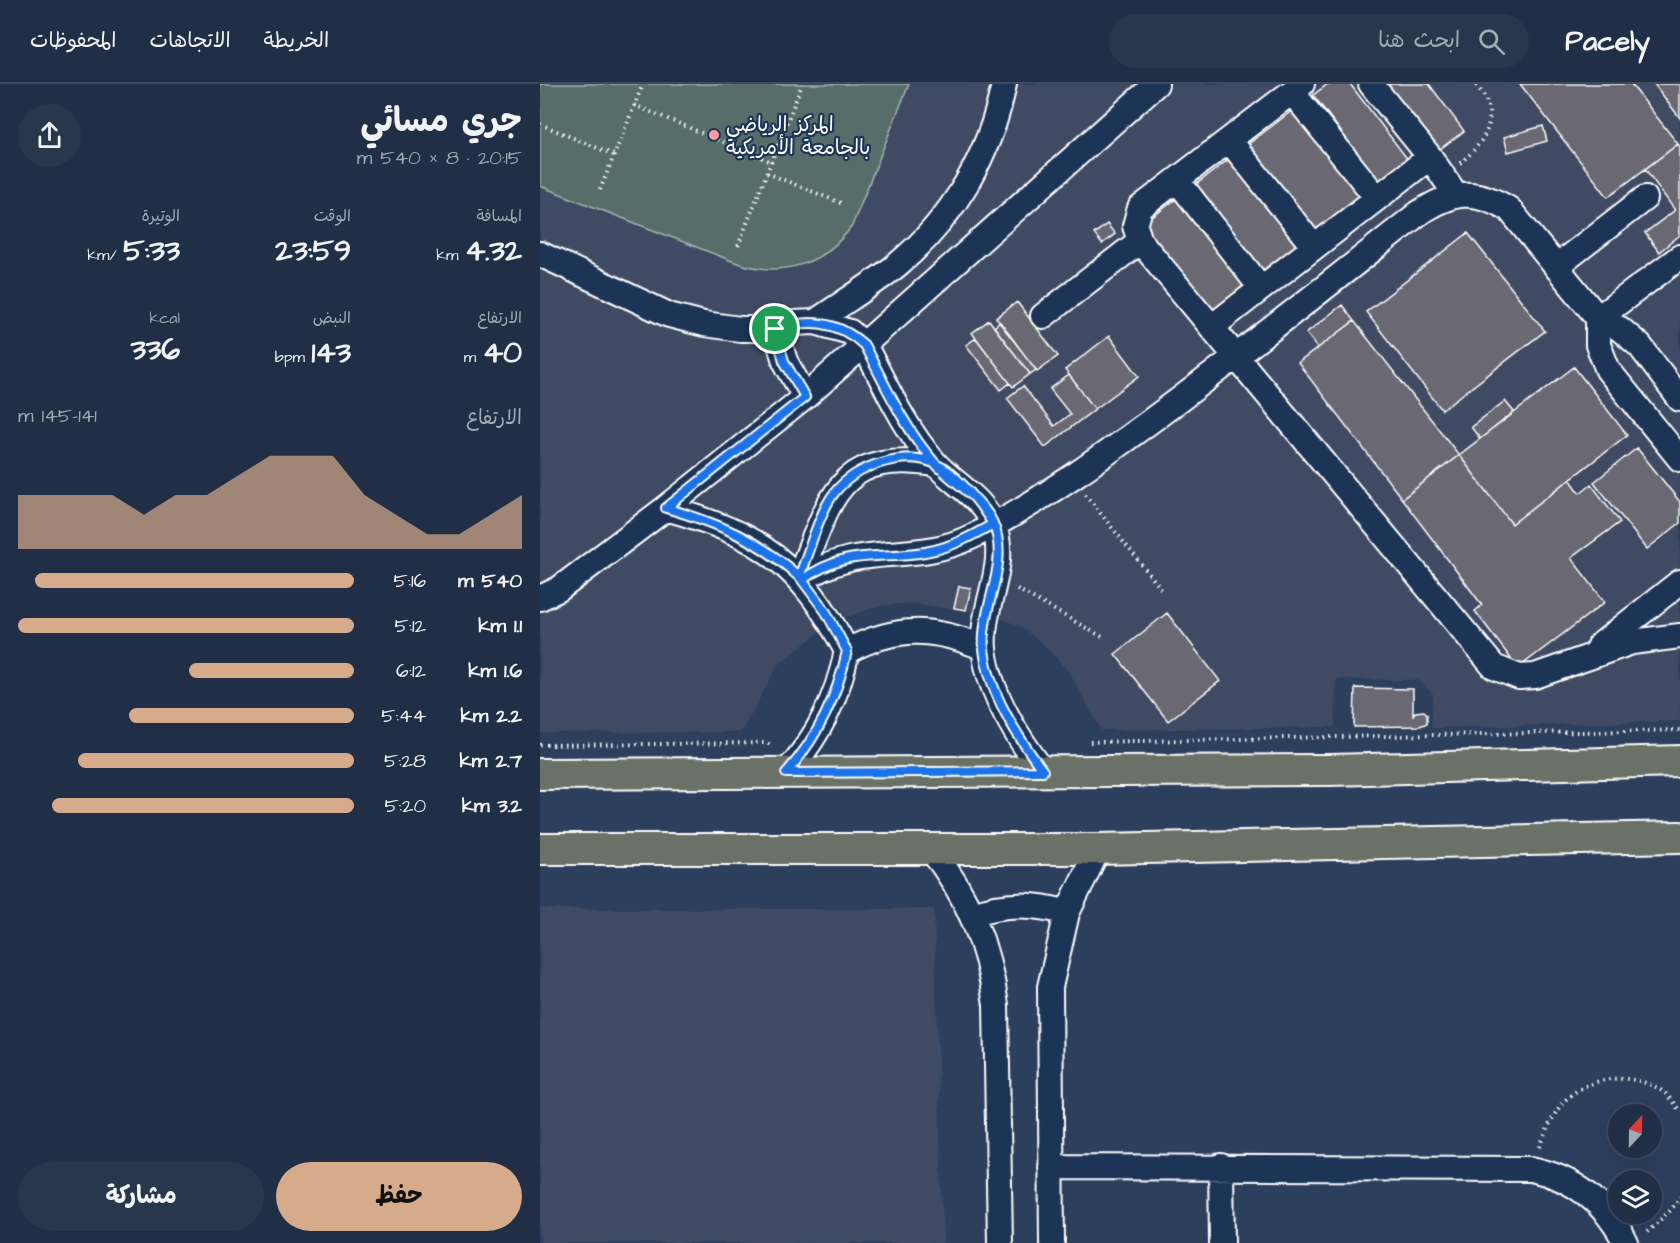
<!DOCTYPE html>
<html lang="ar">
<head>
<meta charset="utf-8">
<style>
	:root { --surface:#212f46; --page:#29374d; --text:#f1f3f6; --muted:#a2a9b3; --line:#3e4a5f; --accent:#d6ab8b }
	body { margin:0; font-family:"Architects Daughter","Playpen Sans Arabic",sans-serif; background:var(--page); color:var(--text); direction:rtl; height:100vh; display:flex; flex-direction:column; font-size:22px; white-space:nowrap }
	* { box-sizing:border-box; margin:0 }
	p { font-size:20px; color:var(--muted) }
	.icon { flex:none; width:33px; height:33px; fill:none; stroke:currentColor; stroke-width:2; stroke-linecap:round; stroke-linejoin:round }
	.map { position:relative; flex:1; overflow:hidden; direction:ltr }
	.details { display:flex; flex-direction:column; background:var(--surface); width:540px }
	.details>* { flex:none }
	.needle { width:39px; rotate:22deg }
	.controls { position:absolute; left:1068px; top:1020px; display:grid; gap:12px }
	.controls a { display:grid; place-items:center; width:54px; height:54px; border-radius:50%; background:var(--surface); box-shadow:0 6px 24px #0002,0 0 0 2px var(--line); font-size:30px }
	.pin { position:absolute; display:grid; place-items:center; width:51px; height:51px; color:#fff; margin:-26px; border:3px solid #fff; border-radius:50%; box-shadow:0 2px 6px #0007 }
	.round { display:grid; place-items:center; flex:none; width:63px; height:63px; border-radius:32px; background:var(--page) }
	.headline { display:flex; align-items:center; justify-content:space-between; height:102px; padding:0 18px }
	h1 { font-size:33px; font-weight:700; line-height:45px }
	.metrics { display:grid; grid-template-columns:repeat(3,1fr); gap:9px; height:102px; padding:6px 18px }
	.metrics div { display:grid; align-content:center }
	.metrics b { font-size:30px; font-weight:700 }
	.metrics small { font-size:16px; font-weight:400 }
	.metrics p { font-size:16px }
	.chart { height:168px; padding:12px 18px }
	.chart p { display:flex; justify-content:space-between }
	.chart svg { width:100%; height:108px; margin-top:6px; fill:var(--accent); opacity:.7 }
	.primary-button { display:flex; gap:12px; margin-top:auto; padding:12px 18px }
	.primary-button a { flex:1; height:69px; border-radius:36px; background:var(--accent); color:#111; font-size:24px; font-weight:700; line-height:69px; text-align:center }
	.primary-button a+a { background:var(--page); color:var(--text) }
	ul { padding:0 18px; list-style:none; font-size:20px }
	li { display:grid; grid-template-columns:96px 72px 1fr; align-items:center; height:45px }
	li i { height:15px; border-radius:8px; background:var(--accent) }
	header { display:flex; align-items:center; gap:36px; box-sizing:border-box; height:84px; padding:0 30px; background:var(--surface); border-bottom:2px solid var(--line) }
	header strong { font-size:28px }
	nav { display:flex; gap:33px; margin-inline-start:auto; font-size:21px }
	.search { width:420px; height:54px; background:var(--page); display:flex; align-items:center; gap:15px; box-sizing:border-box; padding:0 21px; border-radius:33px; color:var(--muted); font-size:22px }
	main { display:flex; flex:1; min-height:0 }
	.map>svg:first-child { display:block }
	.built { fill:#3f4c64 }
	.green { fill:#566d69; stroke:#aab6b4; stroke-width:1.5 }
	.building { fill:#6a6973; stroke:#fff; stroke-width:1.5 }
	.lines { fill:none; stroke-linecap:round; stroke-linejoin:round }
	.minor-casing { stroke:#fff; stroke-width:28 }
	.major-casing { stroke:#fff; stroke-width:34 }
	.path { stroke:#fff; stroke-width:4; stroke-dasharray:1.5 4.5; stroke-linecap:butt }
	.minor { stroke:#1d3557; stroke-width:24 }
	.major { stroke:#6a7166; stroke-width:30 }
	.route-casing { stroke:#fff; stroke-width:12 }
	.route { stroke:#1a73e8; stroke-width:8 }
	.poi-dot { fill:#ff9aa2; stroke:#1d3557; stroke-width:2 }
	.labels { text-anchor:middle; stroke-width:4.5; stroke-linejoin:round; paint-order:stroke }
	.poi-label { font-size:20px; fill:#fff; stroke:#1d3557; text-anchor:start }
</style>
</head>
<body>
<header>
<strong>Pacely</strong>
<div class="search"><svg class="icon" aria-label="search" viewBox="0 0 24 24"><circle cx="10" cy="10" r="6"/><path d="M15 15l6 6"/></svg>ابحث هنا</div>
<nav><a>الخريطة</a><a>الاتجاهات</a><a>المحفوظات</a></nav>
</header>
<main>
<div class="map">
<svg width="1140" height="1159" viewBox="0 0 1140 1159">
	<rect width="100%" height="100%" fill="#2c3f5d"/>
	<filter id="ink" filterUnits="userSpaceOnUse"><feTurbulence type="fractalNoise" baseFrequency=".0167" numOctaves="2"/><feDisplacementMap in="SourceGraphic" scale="12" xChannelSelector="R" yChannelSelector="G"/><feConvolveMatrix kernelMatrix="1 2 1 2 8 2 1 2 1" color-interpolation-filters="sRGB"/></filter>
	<g filter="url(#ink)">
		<path class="built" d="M0 0H1140V637L891 644 893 610 878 596 796 595 795 643 561 646 530 589 504 561 480 542 448 530 370 519 339 522 306 533 299 521 277 532 283 545 238 581 201 648 0 649Z
			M0 825H394L403 1159H0Z"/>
		<path class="green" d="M0 0H369L312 142C284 180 245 193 200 180L0 102Z"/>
		<path class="building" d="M788 0H810L869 77 840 99 773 11Z
			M845 0H889L924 47 896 68Z
			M980 0H1091L1138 60 1068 113Z
			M1114 0H1140V34Z
			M753 26 821 114 775 149 707 61Z
			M1003 42 1007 57 968 68 964 53Z
			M1138 60 1140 63V151L1119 168 1105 149 1135 126 1105 85Z
			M692 73 760 160 722 189 654 102Z
			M640 112 707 201 669 230 602 141Z
			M567 140 575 150 562 160 554 150Z
			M928 149 1005 247 902 326 826 228Z
			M477 218 518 272 497 287 456 234Z
			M802 221 814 237 778 264 766 249Z
			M449 236 490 290 473 303 432 249Z
			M814 237 919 371 862 415 758 279Z
			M460 238 496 286 490 290 454 243Z
			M569 252 599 292 555 325 525 286Z
			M436 254 470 299 461 306 426 261Z
			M1034 283 1087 351 972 440 919 371Z
			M529 291 555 325 505 363 467 314 483 302 514 342 530 330 510 305Z
			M965 317 974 328 940 355 931 343Z
			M1097 364 1140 418V439L1107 465 1054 398Z
			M919 371 972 440 1030 395 1040 409 1051 400 1080 438 1031 474 1065 518 978 584 935 527 942 521 862 415Z
			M419 502 431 504 426 526 414 524Z
			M627 529 680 597 628 637 575 570Z
			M815 604 873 605V631L875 628 884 627 887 630V639L880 642 814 643Z"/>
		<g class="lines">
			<defs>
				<path id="minor" d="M762 0 600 124 595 142 600 157 954 583 979 593 995 592 1092 558 1140 552
					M831 0 890 73 916 111
					M752 8 837 114
					M689 56 774 163
					M637 96 721 204
					M0 170 129 231 164 240 200 245H235L254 239 275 238 310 248 324 261C345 300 364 344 394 378 413 400 440 411 453 440 470 481 440 523 444 565 449 609 477 653 503 687
					M1017 182 1105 114
					M503 232 600 157
					M1058 234V261L1068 286 1140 375
					M1058 234 1140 173
					M275 238C302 219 331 202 357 181 413 135 450 71 464 0
					M673 242 890 73
					M235 245 245 277 265 313
					M126 424C221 451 260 479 307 567 297 615 278 653 246 689
					M259 493C290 417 297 364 395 380
					M262 496C318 456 371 482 431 453 505 416 573 365 639 316 720 255 799 192 879 129 912 107 934 104 969 125L1058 234 1080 245 1100 262 1140 315
					M0 514 19 505 126 424 265 313 616 0
					M1059 562 1140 498
					M307 567C357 541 394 543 444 564
					M389 763C428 811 448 860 456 921L460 1159
					M432 830C465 819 494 819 527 829
					M681 1082 682 1159
					M511 1083 991 1085C1034 1094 1066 1119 1086 1159
					M512 1159 510 903 527 829 558 765"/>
				<path id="major" d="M0 690 789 686 1140 677
					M0 765H558L1140 753"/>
			</defs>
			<use href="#minor" class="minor-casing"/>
			<use href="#major" class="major-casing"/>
			<path class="path" d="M94 21 232 78
				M0 40 74 71
				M920 79C948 56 962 30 935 0
				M227 89 303 120
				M60 106 103 0
				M198 162 262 0
				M545 410 622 506
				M477 505 566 555
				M550 658 1140 646
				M0 661 227 659 232 662
				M1000 1063C1007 1045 1015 1024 1030 1012 1055 990 1099 989 1125 1009 1130 1014 1135 1021 1140 1027
				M1107 1148 1131 1126 1140 1113"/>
			<use href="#minor" class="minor"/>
			<use href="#major" class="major"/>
		</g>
	</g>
	<g class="lines" filter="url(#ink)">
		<defs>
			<path id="route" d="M235 245C268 235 297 236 324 261 345 300 364 344 394 378 413 400 440 411 453 439 471 481 440 523 444 565 449 609 477 652 503 687L246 689C278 653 297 614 307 567L286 528 262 496C307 464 336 476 385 468 410 464 432 452 453 440 439 418 420 392 396 380 364 365 316 382 295 408 279 428 269 468 259 493 220 456 177 439 126 424L265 313 244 277 235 245"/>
		</defs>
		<use href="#route" class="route-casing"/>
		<use href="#route" class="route"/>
	</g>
	<circle class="poi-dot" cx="174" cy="51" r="6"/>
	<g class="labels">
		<g class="poi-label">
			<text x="186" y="47">المركز الرياضي<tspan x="186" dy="23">بالجامعة الأمريكية</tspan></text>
		</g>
	</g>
</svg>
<div class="controls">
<a><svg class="needle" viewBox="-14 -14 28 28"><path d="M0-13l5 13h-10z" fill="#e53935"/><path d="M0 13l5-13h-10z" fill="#a2a9b3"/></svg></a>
<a><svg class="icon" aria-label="layers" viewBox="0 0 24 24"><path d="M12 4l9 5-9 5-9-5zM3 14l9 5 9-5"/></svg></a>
</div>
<div class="pin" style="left:235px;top:245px;background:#1e9e55"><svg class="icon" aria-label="arrive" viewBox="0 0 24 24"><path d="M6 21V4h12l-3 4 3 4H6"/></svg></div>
</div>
<section class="details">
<div class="headline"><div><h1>جري مسائي</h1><p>20:15 · 8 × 540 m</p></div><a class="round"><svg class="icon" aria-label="share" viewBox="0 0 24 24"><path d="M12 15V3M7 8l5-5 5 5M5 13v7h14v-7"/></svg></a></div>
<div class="metrics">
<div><p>المسافة</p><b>4.32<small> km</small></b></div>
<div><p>الوقت</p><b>23:59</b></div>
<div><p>الوتيرة</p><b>5:33<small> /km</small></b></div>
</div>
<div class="metrics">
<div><p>الارتفاع</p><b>40<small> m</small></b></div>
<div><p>النبض</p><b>143<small> bpm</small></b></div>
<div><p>kcal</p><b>336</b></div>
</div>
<div class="chart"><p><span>الارتفاع</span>141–145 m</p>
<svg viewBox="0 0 160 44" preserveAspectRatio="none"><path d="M0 44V22L10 22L20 22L30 22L40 30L50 22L60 22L70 14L80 6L90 6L100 6L110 22L120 30L130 38L140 38L150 30L160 22V44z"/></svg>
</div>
<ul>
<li><b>540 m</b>5:16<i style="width:95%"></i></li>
<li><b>1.1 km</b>5:12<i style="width:100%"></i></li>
<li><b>1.6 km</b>6:12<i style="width:49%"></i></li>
<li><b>2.2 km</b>5:44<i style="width:67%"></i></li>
<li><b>2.7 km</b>5:28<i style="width:82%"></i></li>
<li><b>3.2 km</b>5:20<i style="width:90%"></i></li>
</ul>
<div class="primary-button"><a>حفظ</a><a>مشاركة</a></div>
</section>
</main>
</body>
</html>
